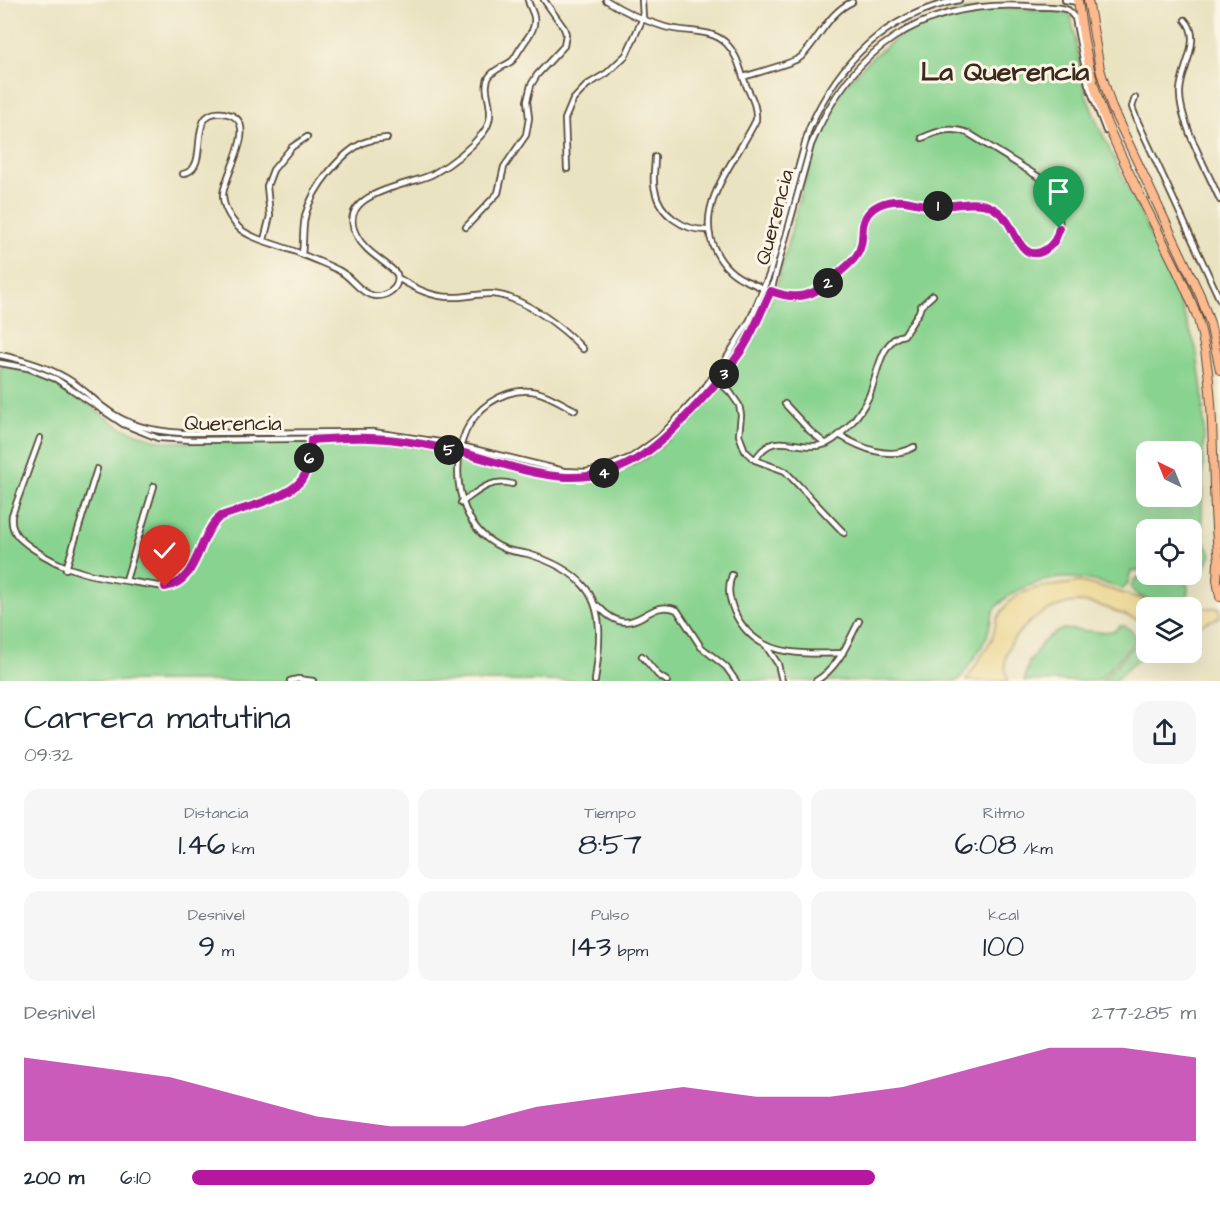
<!DOCTYPE html>
<html lang="es">
<head>
<meta charset="utf-8">
<style>
	:root { --surface:#fff; --page:#f6f6f7; --text:#1f2937; --muted:#747a83; --accent:#b5179e }
	body { margin:0; font-family:"Architects Daughter",sans-serif; background:var(--page); color:var(--text); height:100vh; display:flex; flex-direction:column; font-size:22px; white-space:nowrap }
	* { box-sizing:border-box; margin:0 }
	p { font-size:20px; color:var(--muted) }
	.icon { flex:none; width:33px; height:33px; fill:none; stroke:currentColor; stroke-width:2; stroke-linecap:round; stroke-linejoin:round }
	.map { position:relative; height:681px; overflow:hidden }
	.drawer { display:flex; flex-direction:column; background:var(--surface); flex:1 }
	.drawer>* { flex:none }
	.needle { width:39px; rotate:317deg }
	.fabs { position:absolute; left:1136px; top:441px; display:grid; gap:12px }
	.fabs a { display:grid; place-items:center; width:66px; height:66px; border-radius:12px; background:var(--surface); box-shadow:0 6px 24px #0002; font-size:30px }
	.pin { position:absolute; display:grid; place-items:center; width:51px; height:51px; color:#fff; margin:-62px -26px; border-radius:50% 50% 50% 0; rotate:-45deg; box-shadow:0 0 6px #0007 }
	.pin .icon { rotate:45deg }
	.km { position:absolute; width:30px; height:30px; margin:-15px; border-radius:50%; background:#222; color:#fff; font-size:16px; line-height:30px; text-align:center }
	.round { display:grid; place-items:center; flex:none; width:63px; height:63px; border-radius:18px; background:var(--page) }
	.head { display:flex; align-items:center; justify-content:space-between; height:102px; padding:0 24px }
	h1 { font-size:33px; font-weight:600; line-height:45px }
	.metrics { display:grid; grid-template-columns:repeat(3,1fr); gap:9px; height:102px; padding:6px 24px }
	.metrics div { display:grid; align-content:center; border-radius:15px; background:var(--page); text-align:center }
	.metrics b { font-size:30px; font-weight:600 }
	.metrics small { font-size:16px; font-weight:400 }
	.metrics p { font-size:16px }
	.chart { height:168px; padding:12px 24px }
	.chart p { display:flex; justify-content:space-between }
	.chart svg { width:100%; height:108px; margin-top:6px; fill:var(--accent); opacity:.7 }
	ul { padding:0 24px; list-style:none; font-size:20px }
	li { display:grid; grid-template-columns:96px 72px 1fr; align-items:center; height:45px }
	li i { height:15px; border-radius:8px; background:var(--accent) }
	.map>svg:first-child { display:block }
	.green { fill:#89d390; stroke:#627e57; stroke-width:1.5; fill-rule:evenodd }
	.sand { fill:#eeda9e; stroke:#94825e; stroke-width:1.5 }
	.lines { fill:none; stroke-linecap:round; stroke-linejoin:round }
	.minor-casing { stroke:#554637; stroke-width:8 }
	.trunk-casing { stroke:#554637; stroke-width:10 }
	.minor { stroke:#fff; stroke-width:4.5 }
	.trunk { stroke:#fcba8e; stroke-width:8 }
	.route-casing { stroke:#fff; stroke-width:12 }
	.route { stroke:#b5179e; stroke-width:8 }
	.labels { text-anchor:middle; stroke-width:6; stroke-linejoin:round; paint-order:stroke }
	.street-label { font-size:21px; fill:#3b2a1e; stroke:#fcf5e5 }
	.district-label { font-size:27px; font-weight:bold; fill:#3b2a1e; stroke:#fcf5e5 }
</style>
</head>
<body>
<div class="map">
<svg width="1220" height="681" viewBox="0 0 1220 681">
	<rect width="100%" height="100%" fill="#fcf5e5"/>
	<filter id="ink" filterUnits="userSpaceOnUse"><feTurbulence type="fractalNoise" baseFrequency=".0167" numOctaves="2"/><feDisplacementMap in="SourceGraphic" scale="12" xChannelSelector="R" yChannelSelector="G"/><feConvolveMatrix kernelMatrix="1 2 1 2 8 2 1 2 1" color-interpolation-filters="sRGB"/></filter>
	<filter id="wash" filterUnits="userSpaceOnUse"><feTurbulence type="fractalNoise" baseFrequency=".008" numOctaves="4" result="noise"/><feDisplacementMap in="SourceGraphic" scale="24" xChannelSelector="R" yChannelSelector="G"/><feGaussianBlur stdDeviation="1.35" result="paint"/><feColorMatrix in="noise" values="0 0 0 0 0 0 0 0 0 0 0 0 0 0 0 0 0 1.4 0 .05"/><feComposite in="paint" operator="in"/></filter>
	<g filter="url(#wash)">
		<rect width="100%" height="100%" fill="#eae3c2"/>
		<path class="green" d="M1001 8 1058 11 1065 12 1071 17 1086 95 1098 125 1171 278 1196 348 1202 390 1204 426 1202 517 1204 539 1211 554 1200 579 1187 575 1191 574V530H1146V570L1131 571 1128 583 1123 589C1107 584 1090 579 1073 578 1049 576 1007 589 994 611 990 619 990 629 986 638 979 653 968 667 958 681H0V366L37 373 59 384 120 427 156 440 172 442 371 439 442 451 553 480 587 479 623 470 646 458 668 440 726 378 754 335 776 288 803 186 824 126 843 88 870 59 902 34 948 14 971 9ZM1146 452H1191V496H1146Z
			M1144 574C1162 576 1192 569 1188 596 1185 599 1185 600 1180 602 1169 606 1134 599 1131 587L1135 579Z
			M1119 626H1125L1134 633 1135 642 1098 681H1024L1029 662 1043 642 1051 635 1063 629 1100 632 1114 631Z
			M1146 638V652L1167 653C1157 658 1147 655 1140 659 1131 663 1122 675 1114 681H1102L1131 649Z"/>
		<path class="sand" d="M1080 582 1109 589 1167 607 1146 608V623C1125 616 1102 603 1079 602 1050 602 1006 632 1005 663 1005 668 1007 675 1008 681H966L992 639 997 619 1007 604 1020 594 1036 588Z
			M1191 608H1220V617L1191 629Z"/>
	</g>
	<g filter="url(#ink)">
		<g class="lines">
			<defs>
				<path id="minor" d="M606 0C623 11 645 21 665 27 685 33 710 28 726 43 738 55 740 70 746 85 751 97 757 105 756 120 737 160 691 207 716 252 723 266 734 276 749 282 767 289 785 302 805 296 821 291 853 266 860 250 868 231 858 209 886 202 903 198 919 205 935 206 951 207 970 200 985 204 990 206 997 210 1001 213 1013 225 1013 247 1031 252 1037 253 1043 252 1048 248 1069 233 1057 194 1042 179L968 133C951 126 938 131 922 138
					M1065 0 1078 2
					M1185 20C1203 39 1181 68 1180 91 1178 119 1208 172 1220 200
					M743 77C755 73 794 63 801 57 819 39 829 12 852 2
					M1135 98 1132 107 1137 120 1220 300
					M655 157C655 168 652 180 655 190 659 214 684 231 708 230
					M567 169 565 119 573 100 587 85 607 73 626 55 643 18 642 0
					M183 174C186 173 189 172 191 170 207 157 188 109 223 113 264 118 224 173 223 195 223 208 230 218 238 227 249 239 284 246 301 254 313 259 326 264 338 270 351 276 358 291 371 295 384 299 401 289 397 274 384 260 366 253 357 236 333 192 410 186 433 174 451 164 470 149 483 133 500 111 480 92 489 77 495 68 504 67 512 61 516 57 518 51 522 46 528 36 536 30 534 17 533 11 529 6 528 0
					M466 227 498 193 504 167 526 135 529 118 527 101 531 85 537 75 564 46 566 34 564 28 544 0
					M264 240 270 216 267 186 273 170 292 147 307 137
					M302 254C304 241 302 226 306 213 313 188 341 152 365 142 372 139 380 139 387 138
					M398 278C416 289 433 298 455 297 467 297 480 293 492 294 522 296 563 327 583 349
					M0 355C24 360 45 366 66 378 80 386 91 397 103 407 127 426 152 431 182 433L373 432 453 444 564 471 586 472 602 469 632 457 660 437 699 395 723 364 750 320 769 275 809 129C839 61 885 15 959 0
					M0 363 28 368 56 379 123 424 158 438 192 440 370 438 417 444 459 452 550 476 586 477 603 473 632 463 644 456 664 440 719 381 744 345 771 291 811 145C850 49 922 0 1027 6 1040 8 1056 5 1068 10L1075 18 1088 84 1106 131
					M718 381 730 392 739 405 741 415 739 435 745 451 755 460 785 471 844 533
					M785 404 810 431 826 444
					M575 410C551 398 535 384 507 394 482 403 465 423 460 450 453 490 466 533 505 549 512 552 521 552 528 554 548 560 569 569 583 585 606 610 599 650 595 681
					M839 435C861 448 890 461 914 447
					M40 438 12 515C10 532 19 539 32 548 75 579 115 578 165 587 200 582 197 534 221 516 242 508 292 497 303 479 310 467 311 451 311 437
					M755 460C774 428 795 451 822 445 832 443 840 434 848 427 856 418 864 407 869 396 877 378 880 339 904 335L919 312 921 306 933 295
					M461 503C478 491 491 478 512 484
					M66 569 97 469
					M732 575C727 588 729 598 734 611 755 658 800 654 843 653
					M126 580 154 486
					M598 606C635 646 646 596 677 610L701 647 726 667 736 681
					M766 646 778 664 782 681
					M642 656 658 675 667 681
					M290 681 298 679 313 681
					M816 681C839 667 847 644 859 621"/>
				<path id="trunk" d="M1078 0C1083 42 1091 84 1107 124 1125 167 1148 210 1168 252 1179 274 1190 296 1198 319 1220 400 1208 485 1220 568
					M1088 0 1100 69 1112 108 1200 295 1210 323 1220 370
					M1218 563 1217 580 1220 597"/>
			</defs>
			<use href="#minor" class="minor-casing"/>
			<use href="#trunk" class="trunk-casing"/>
			<use href="#minor" class="minor"/>
			<use href="#trunk" class="trunk"/>
		</g>
	</g>
	<g class="lines" filter="url(#ink)">
		<defs>
			<path id="route" d="M165 587C200 582 197 534 221 516 243 508 294 497 304 476 310 465 310 452 311 440 331 439 351 437 370 438 400 439 431 445 460 452 495 461 530 475 566 477 622 479 655 450 690 412 710 391 729 370 745 345 755 328 762 309 771 291 801 303 817 294 839 273 846 267 854 261 858 253 863 245 862 236 863 226 866 206 887 199 905 201 916 203 926 206 936 206 952 207 971 200 986 205 995 208 1002 214 1007 221 1016 234 1023 263 1045 250 1054 244 1057 238 1059 228"/>
		</defs>
		<use href="#route" class="route-casing"/>
		<use href="#route" class="route"/>
	</g>
	<g class="labels">
		<g class="street-label">
			<text transform="translate(774 217) rotate(-75)" y="7">Querencia</text>
			<text x="233" y="430">Querencia</text>
		</g>
		<g class="district-label">
			<text x="1005" y="80">La Querencia</text>
		</g>
	</g>
</svg>
<div class="fabs">
<a><svg class="needle" viewBox="-14 -14 28 28"><path d="M0-13l5 13h-10z" fill="#e53935"/><path d="M0 13l5-13h-10z" fill="#747a83"/></svg></a>
<a><svg class="icon" aria-label="locate" viewBox="0 0 24 24"><circle cx="12" cy="12" r="6"/><path d="M12 2v4M12 18v4M2 12h4M18 12h4"/></svg></a>
<a><svg class="icon" aria-label="layers" viewBox="0 0 24 24"><path d="M12 4l9 5-9 5-9-5zM3 14l9 5 9-5"/></svg></a>
</div>
<div class="pin" style="left:1059px;top:228px;background:#1e9e55"><svg class="icon" aria-label="arrive" viewBox="0 0 24 24"><path d="M6 21V4h12l-3 4 3 4H6"/></svg></div>
<div class="pin" style="left:165px;top:587px;background:#d93025"><svg class="icon" aria-label="check" viewBox="0 0 24 24"><path d="M5 12l5 5 9-10"/></svg></div>
<b class="km" style="left:938px;top:206px">1</b>
<b class="km" style="left:828px;top:283px">2</b>
<b class="km" style="left:724px;top:374px">3</b>
<b class="km" style="left:604px;top:473px">4</b>
<b class="km" style="left:449px;top:450px">5</b>
<b class="km" style="left:309px;top:458px">6</b>
</div>
<section class="drawer">
<div class="head"><div><h1>Carrera matutina</h1><p>09:32</p></div><a class="round"><svg class="icon" aria-label="share" viewBox="0 0 24 24"><path d="M12 15V3M7 8l5-5 5 5M5 13v7h14v-7"/></svg></a></div>
<div class="metrics">
<div><p>Distancia</p><b>1.46<small> km</small></b></div>
<div><p>Tiempo</p><b>8:57</b></div>
<div><p>Ritmo</p><b>6:08<small> /km</small></b></div>
</div>
<div class="metrics">
<div><p>Desnivel</p><b>9<small> m</small></b></div>
<div><p>Pulso</p><b>143<small> bpm</small></b></div>
<div><p>kcal</p><b>100</b></div>
</div>
<div class="chart"><p><span>Desnivel</span>277–285 m</p>
<svg viewBox="0 0 160 44" preserveAspectRatio="none"><path d="M0 44V10L10 14L20 18L30 26L40 34L50 38L60 38L70 30L80 26L90 22L100 26L110 26L120 22L130 14L140 6L150 6L160 10V44z"/></svg>
</div>
<ul>
<li><b>200 m</b>6:10<i style="width:68%"></i></li>
</ul>
</section>
</body>
</html>
